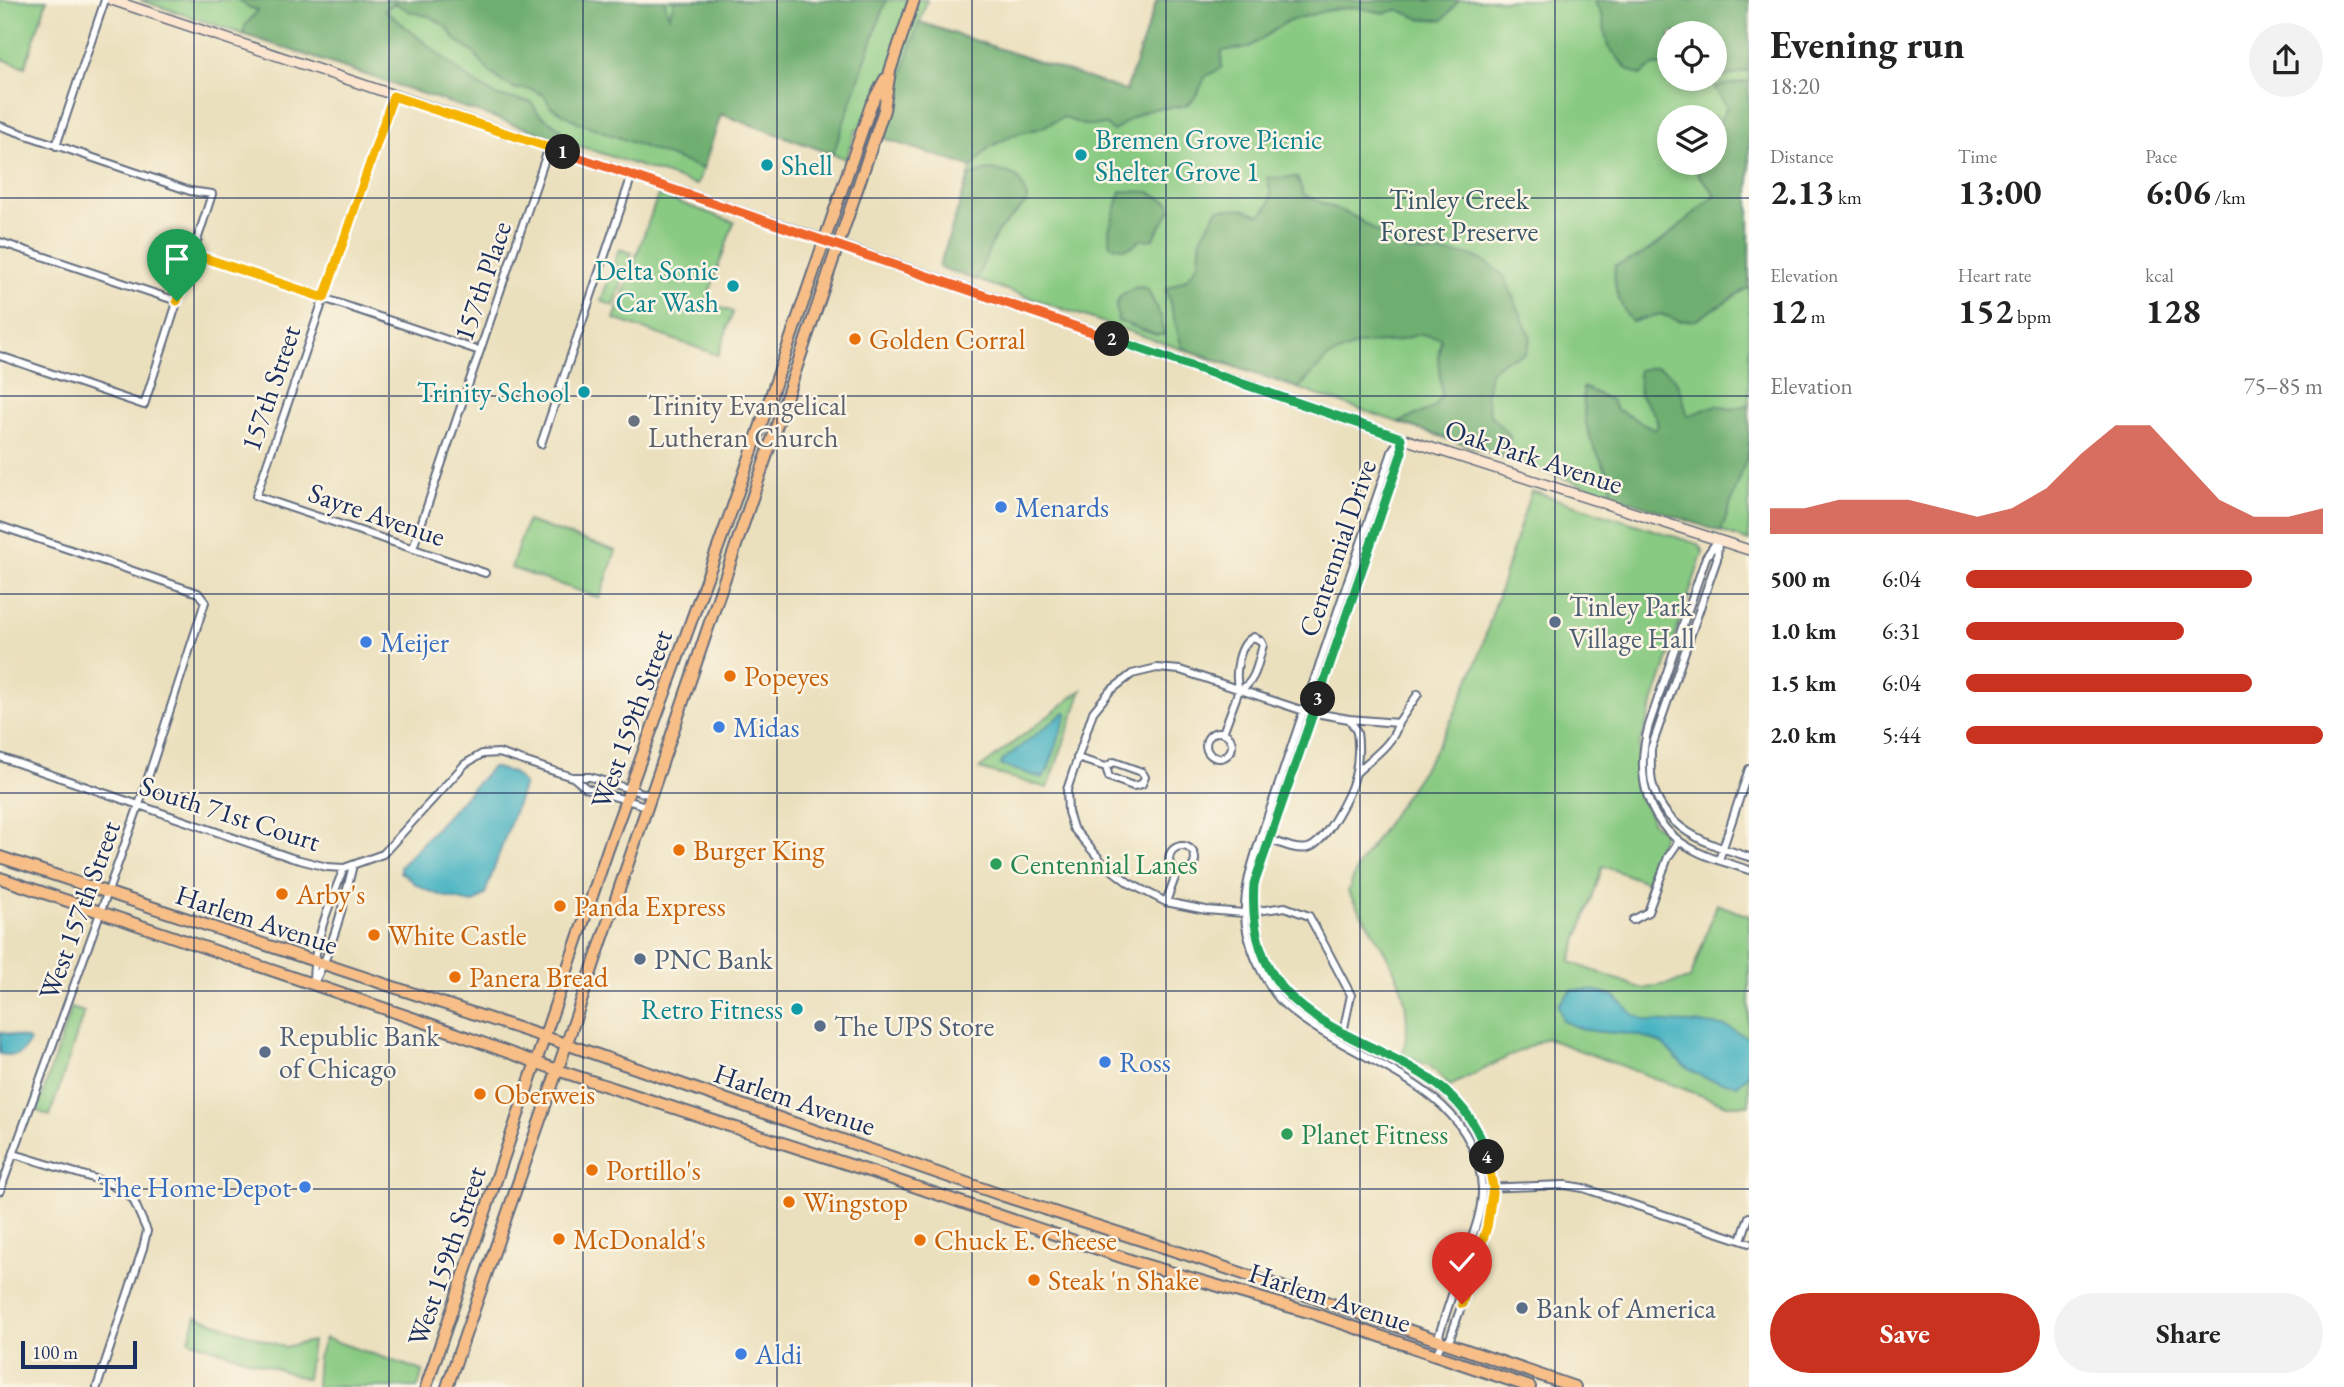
<!DOCTYPE html>
<html lang="en">
<head>
<meta charset="utf-8">
<style>
	:root { --surface:#fff; --page:#f2f2f2; --text:#222; --muted:#767676; --accent:#c8321e }
	body { margin:0; font-family:"EB Garamond",serif; background:var(--page); color:var(--text); height:100vh; display:flex; flex-direction:column; font-size:26px; white-space:nowrap }
	* { box-sizing:border-box; margin:0 }
	p { font-size:23px; color:var(--muted) }
	.icon { flex:none; width:38px; height:38px; fill:none; stroke:currentColor; stroke-width:2; stroke-linecap:round; stroke-linejoin:round }
	.map { position:relative; flex:1; overflow:hidden }
	.sheet { display:flex; flex-direction:column; background:var(--surface); width:595px }
	.sheet>* { flex:none }
	.tools { position:absolute; left:1657px; top:21px; display:grid; gap:14px }
	.tools a { display:grid; place-items:center; width:70px; height:70px; border-radius:50%; background:var(--surface); box-shadow:0 4px 10px #0003; font-size:35px }
	.scale { position:absolute; left:21px; bottom:18px; width:116px; box-sizing:border-box; padding-left:7px; border:4px solid #1b2f5e; border-top:0; font-size:19px; line-height:24px; white-space:nowrap; color:#1b2f5e; -webkit-text-stroke:5px #fcf5e5; paint-order:stroke }
	.pin { position:absolute; display:grid; place-items:center; width:60px; height:60px; color:#fff; margin:-72px -30px; border-radius:50% 50% 50% 0; rotate:-45deg; box-shadow:0 0 7px #0007 }
	.pin .icon { rotate:45deg }
	.km { position:absolute; width:35px; height:35px; margin:-18px; border-radius:50%; background:#222; color:#fff; font-size:19px; line-height:35px; text-align:center }
	.round { display:grid; place-items:center; flex:none; width:74px; height:74px; border-radius:37px; background:var(--page) }
	.overview { display:flex; align-items:center; justify-content:space-between; height:119px; padding:0 21px }
	h1 { font-size:38px; font-weight:700; line-height:52px }
	.metrics { display:grid; grid-template-columns:repeat(3,1fr); gap:10px; height:119px; padding:7px 21px }
	.metrics div { display:grid; align-content:center }
	.metrics b { font-size:35px; font-weight:700 }
	.metrics small { font-size:19px; font-weight:400 }
	.metrics p { font-size:19px }
	.chart { height:196px; padding:14px 21px }
	.chart p { display:flex; justify-content:space-between }
	.chart svg { width:100%; height:126px; margin-top:7px; fill:var(--accent); opacity:.7 }
	.action { display:flex; gap:14px; margin-top:auto; padding:14px 21px }
	.action a { flex:1; height:80px; border-radius:42px; background:var(--accent); color:#fff; font-size:28px; font-weight:700; line-height:80px; text-align:center }
	.action a+a { background:var(--page); color:var(--text) }
	ul { padding:0 21px; list-style:none; font-size:23px }
	li { display:grid; grid-template-columns:112px 84px 1fr; align-items:center; height:52px }
	li i { height:18px; border-radius:9px; background:var(--accent) }
	main { display:flex; flex:1; min-height:0 }
	.map>svg:first-child { display:block }
	.green { fill:#89ca82; stroke:#527c70; stroke-width:2; fill-rule:evenodd }
	.forest { fill:#6eae70; stroke:#446e67; stroke-width:2 }
	.water { fill:#46b3c2; stroke:#307190; stroke-width:2 }
	.lines { fill:none; stroke-linecap:round; stroke-linejoin:round }
	.street-casing { stroke:#646d7f; stroke-width:10 }
	.secondary-casing { stroke:#646d7f; stroke-width:12 }
	.primary-casing { stroke:#646d7f; stroke-width:14 }
	.street { stroke:#fff; stroke-width:6 }
	.secondary { stroke:#fce5cf; stroke-width:9 }
	.primary { stroke:#f7be87; stroke-width:10 }
	.split-1-casing { stroke:#fff; stroke-width:14 }
	.split-2-casing { stroke:#fff; stroke-width:14 }
	.split-3-casing { stroke:#fff; stroke-width:14 }
	.split-4-casing { stroke:#fff; stroke-width:14 }
	.split-5-casing { stroke:#fff; stroke-width:14 }
	.split-1 { stroke:#f5b400; stroke-width:9 }
	.split-2 { stroke:#f0652b; stroke-width:9 }
	.split-3 { stroke:#22a559; stroke-width:9 }
	.split-4 { stroke:#22a559; stroke-width:9 }
	.split-5 { stroke:#f5b400; stroke-width:9 }
	.grid { fill:none; stroke:#1b2f5e; stroke-width:2; stroke-opacity:0.55 }
	.culture-dot { fill:#0f9aa8; stroke:#fcf5e5; stroke-width:2.5 }
	.food-dot { fill:#e8710a; stroke:#fcf5e5; stroke-width:2.5 }
	.worship-dot { fill:#6b7280; stroke:#fcf5e5; stroke-width:2.5 }
	.shop-dot { fill:#3f7fe0; stroke:#fcf5e5; stroke-width:2.5 }
	.service-dot { fill:#5c6f8a; stroke:#fcf5e5; stroke-width:2.5 }
	.leisure-dot { fill:#2e9e5b; stroke:#fcf5e5; stroke-width:2.5 }
	.labels { text-anchor:middle; stroke-width:5; stroke-linejoin:round; paint-order:stroke }
	.culture-label { font-size:28px; fill:#0d838f; stroke:#fcf5e5; text-anchor:end }
	.park-label { font-size:28px; fill:#365667; stroke:#fcf5e5 }
	.street-label { font-size:28px; fill:#1b2f5e; stroke:#fcf5e5 }
	.food-label { font-size:28px; fill:#c56008; stroke:#fcf5e5; text-anchor:start }
	.worship-label { font-size:28px; fill:#5b616d; stroke:#fcf5e5; text-anchor:start }
	.shop-label { font-size:28px; fill:#366cbe; stroke:#fcf5e5; text-anchor:start }
	.service-label { font-size:28px; fill:#4e5e75; stroke:#fcf5e5; text-anchor:start }
	.leisure-label { font-size:28px; fill:#27864d; stroke:#fcf5e5; text-anchor:start }
</style>
</head>
<body>
<main>
<div class="map">
<svg width="1749" height="1387" viewBox="0 0 1749 1387">
	<rect width="100%" height="100%" fill="#fcf5e5"/>
	<filter id="ink" filterUnits="userSpaceOnUse"><feTurbulence type="fractalNoise" baseFrequency=".0143" numOctaves="2"/><feDisplacementMap in="SourceGraphic" scale="14" xChannelSelector="R" yChannelSelector="G"/><feConvolveMatrix kernelMatrix="1 2 1 2 8 2 1 2 1" color-interpolation-filters="sRGB"/></filter>
	<filter id="wash" filterUnits="userSpaceOnUse"><feTurbulence type="fractalNoise" baseFrequency=".00686" numOctaves="4" result="noise"/><feDisplacementMap in="SourceGraphic" scale="28" xChannelSelector="R" yChannelSelector="G"/><feGaussianBlur stdDeviation="1.57" result="paint"/><feColorMatrix in="noise" values="0 0 0 0 0 0 0 0 0 0 0 0 0 0 0 0 0 1.4 0 .05"/><feComposite in="paint" operator="in"/></filter>
	<g filter="url(#wash)">
		<rect width="100%" height="100%" fill="#ebe0bd"/>
		<path class="green" d="M0 0H47L25 67 0 58Z
			M140 0H927L920 22 1126 91 1157 0H1749V541L939 267 972 166 856 129 846 159 721 114 697 185ZM1670 33H1715V79H1670ZM1670 117H1715V163H1670Z
			M658 195 734 222 706 302 733 312 718 355 614 319Z
			M619 249 632 253 614 306 601 301Z
			M1531 491 1698 544 1703 552 1639 746 1638 785 1653 823 1664 832 1646 882 1603 866 1570 962 1643 989 1690 979 1717 904 1749 916V1105H1727L1546 1038 1450 1086 1430 1066 1402 1055C1422 992 1378 943 1348 892L1357 868 1433 754 1454 715 1479 656Z
			M527 521 616 551 600 598 511 568Z
			M1082 690 1048 788 979 769Z
			M71 1008 84 1012 50 1116 37 1111Z
			M196 1316 284 1347 312 1341 307 1379 189 1340Z
			M325 1338 423 1371 418 1387H316L318 1358Z"/>
		<path class="forest" d="M239 0H664L669 16 675 0H886L833 154 721 114 703 169 580 123 551 107 544 95 531 89H516L502 82 489 71 475 54 455 39 447 27 431 17 411 12 395 3 385 10 469 79 497 96 531 102 539 114 561 129 553 137 243 34 245 26 258 10 248 7Z
			M1157 0H1459L1443 20 1421 19 1398 10 1383 13 1355 7 1325 11 1288 21 1249 47 1222 51 1221 68 1205 77C1188 124 1174 98 1141 113 1131 117 1122 126 1113 131L1106 125H1083L1063 117 1041 128 1013 135 988 148 972 167 882 138 919 22 1126 91Z
			M1594 0H1749V70L1702 83 1698 79H1715V33H1670L1669 69C1657 62 1651 66 1641 75 1620 70 1622 58 1608 47L1602 16Z
			M1749 81V287L1696 320 1680 321 1660 314 1632 322C1618 303 1613 288 1615 265 1653 257 1685 218 1716 195L1698 174 1697 163H1715V126L1718 125 1727 107 1714 87Z
			M988 170C1019 173 1017 173 1028 201L997 232 976 280 939 267 969 176Z
			M1297 177 1304 195 1355 217 1406 251 1471 255 1489 264 1504 276 1531 338 1525 354 1505 360 1490 372 1486 396 1491 416 1510 436 1508 451 1502 457 1399 422 1433 408 1442 396 1438 358 1441 338 1420 334 1397 341 1359 344 1327 358 1299 388 1182 348 1166 289 1188 278 1199 262 1201 238 1218 209H1243L1260 215C1273 203 1272 194 1267 178Z
			M1121 191 1149 192 1170 203 1171 209 1153 239 1140 240C1131 250 1121 250 1110 245L1109 230Z
			M1137 287 1147 288 1161 317 1164 335H1156L1118 321 1116 305 1121 295Z
			M1656 367C1682 374 1680 394 1688 416L1716 405 1731 409 1747 405 1749 402V451L1721 532 1610 494C1614 472 1596 458 1590 437 1584 421 1583 404 1583 387L1611 400 1616 409 1655 430 1658 425 1655 415 1640 395 1638 370Z"/>
		<path class="water" d="M1065 712 1067 713 1048 770 1042 778 1001 765 1003 760Z
			M492 767 513 773 524 784 485 894 474 903C455 900 430 894 414 883 409 879 406 875 400 872V867Z
			M1572 990H1593L1614 996 1634 1015 1648 1021 1705 1024 1728 1027 1749 1039 1748 1075 1737 1085C1717 1082 1698 1078 1682 1064 1667 1051 1669 1045 1648 1038 1618 1028 1594 1039 1563 1020L1558 1005Z
			M0 1032 27 1039 30 1041C20 1057 19 1057 0 1054Z"/>
	</g>
	<g filter="url(#ink)">
		<g class="lines">
			<defs>
				<path id="street" d="M393 96 256 496 485 573
					M0 126 190 191 212 194 144 405 0 356
					M56 146 105 0
					M0 242 177 301
					M193 254 480 351
					M1401 438 1393 449 1261 836C1253 861 1244 887 1245 914 1245 930 1250 945 1256 960 1263 975 1272 993 1284 1004 1349 1064 1476 1081 1482 1188 1483 1212 1472 1237 1464 1259 1455 1285 1447 1310 1439 1335L1442 1342 1436 1355
					M1401 438 1402 452 1254 884C1251 925 1259 972 1293 1001 1352 1052 1446 1062 1480 1140 1486 1154 1492 1171 1493 1186 1494 1193 1491 1201 1490 1207 1483 1252 1464 1296 1450 1339L1443 1342
					M541 444 632 175
					M0 526 198 593 205 602 139 805 0 1191
					M1718 540 1706 557 1649 725C1634 776 1646 828 1698 852 1714 860 1732 864 1749 870
					M1718 540 1717 559 1651 749C1651 760 1650 772 1652 782 1662 830 1708 844 1749 857
					M413 548 549 147
					M1254 637 1261 641 1263 645C1258 661 1256 684 1239 690 1234 676 1238 643 1254 637Z
					M1349 719 1398 723C1395 743 1370 759 1356 773
					M1398 723 1418 694
					M1206 745a13 13 0 1 1 26 0a13 13 0 1 1-26 0Z
					M1223 733 1239 690
					M0 757 292 858 327 867 344 868 383 854 465 764 482 754 499 753 572 777H590L650 795
					M1077 758 1106 767
					M1114 762 1142 772 1145 777 1142 784 1133 786 1109 777 1106 767Z
					M574 778 586 788 646 806
					M1266 838C1278 842 1295 851 1308 848 1326 843 1353 790 1356 771 1358 761 1359 744 1357 733 1356 728 1352 724 1349 719L1304 711 1180 670 1157 668 1132 674 1110 691 1093 712 1067 790 1068 812 1073 828 1103 863 1129 883 1166 902 1206 910 1244 913 1285 907 1309 916 1351 995 1343 1032
					M1169 859a13 13 0 1 1 26 0a13 13 0 1 1-26 0Z
					M1719 860 1749 769
					M1166 902 1177 872
					M1633 920 1648 912 1668 857 1679 841
					M313 983C313 943 329 905 344 868
					M313 985C333 948 343 906 353 865
					M14 1154 109 1183 133 1199 147 1231 143 1248 97 1387
					M1482 1188 1565 1185 1583 1188 1749 1243
					M1741 1240 1749 1217"/>
				<path id="secondary" d="M112 0 824 240 1401 438 1749 550"/>
				<path id="primary" d="M0 857 566 1044 1004 1196 1194 1257 1575 1387
					M0 878 427 1023 557 1070 875 1173 1139 1263 1315 1314 1530 1387
					M426 1387 608 849 732 509 871 105 885 79
					M447 1387 571 1031 884 110 890 71 914 0"/>
			</defs>
			<use href="#street" class="street-casing"/>
			<use href="#secondary" class="secondary-casing"/>
			<use href="#primary" class="primary-casing"/>
			<use href="#street" class="street"/>
			<use href="#secondary" class="secondary"/>
			<use href="#primary" class="primary"/>
		</g>
	</g>
	<g class="lines" filter="url(#ink)">
		<defs>
			<path id="split-1" d="M177 301 193 254 324 298 393 96 563 152"/>
			<path id="split-2" d="M563 152 1112 339"/>
			<path id="split-3" d="M1112 339 1401 438 1402 452 1318 699"/>
			<path id="split-4" d="M1318 699 1254 884C1241 1068 1453 1020 1487 1157"/>
			<path id="split-5" d="M1462 1304 1487 1227 1493 1187 1487 1157"/>
		</defs>
		<use href="#split-1" class="split-1-casing"/>
		<use href="#split-2" class="split-2-casing"/>
		<use href="#split-3" class="split-3-casing"/>
		<use href="#split-4" class="split-4-casing"/>
		<use href="#split-5" class="split-5-casing"/>
		<use href="#split-1" class="split-1"/>
		<use href="#split-2" class="split-2"/>
		<use href="#split-3" class="split-3"/>
		<use href="#split-4" class="split-4"/>
		<use href="#split-5" class="split-5"/>
	</g>
	<path class="grid" d="M194 0V1387M389 0V1387M583 0V1387M777 0V1387M972 0V1387M1166 0V1387M1360 0V1387M1555 0V1387M0 198H1749M0 396H1749M0 594H1749M0 793H1749M0 991H1749M0 1189H1749"/>
	<g class="culture-dot">
		<circle cx="1081" cy="155" r="7"/>
		<circle cx="767" cy="165" r="7"/>
		<circle cx="733" cy="286" r="7"/>
		<circle cx="584" cy="392" r="7"/>
		<circle cx="797" cy="1009" r="7"/>
	</g>
	<g class="food-dot">
		<circle cx="855" cy="339" r="7"/>
		<circle cx="730" cy="676" r="7"/>
		<circle cx="679" cy="850" r="7"/>
		<circle cx="282" cy="894" r="7"/>
		<circle cx="560" cy="906" r="7"/>
		<circle cx="374" cy="935" r="7"/>
		<circle cx="455" cy="977" r="7"/>
		<circle cx="480" cy="1094" r="7"/>
		<circle cx="592" cy="1170" r="7"/>
		<circle cx="789" cy="1202" r="7"/>
		<circle cx="559" cy="1239" r="7"/>
		<circle cx="920" cy="1240" r="7"/>
		<circle cx="1034" cy="1280" r="7"/>
	</g>
	<circle class="worship-dot" cx="634" cy="421" r="7"/>
	<g class="shop-dot">
		<circle cx="1001" cy="507" r="7"/>
		<circle cx="366" cy="642" r="7"/>
		<circle cx="719" cy="727" r="7"/>
		<circle cx="1105" cy="1062" r="7"/>
		<circle cx="305" cy="1187" r="7"/>
		<circle cx="741" cy="1354" r="7"/>
	</g>
	<g class="service-dot">
		<circle cx="1555" cy="622" r="7"/>
		<circle cx="640" cy="959" r="7"/>
		<circle cx="820" cy="1026" r="7"/>
		<circle cx="265" cy="1052" r="7"/>
		<circle cx="1522" cy="1308" r="7"/>
	</g>
	<g class="leisure-dot">
		<circle cx="996" cy="864" r="7"/>
		<circle cx="1287" cy="1134" r="7"/>
	</g>
	<g class="labels">
		<g class="culture-label">
			<text x="1095" y="149" text-anchor="start">Bremen Grove Picnic<tspan x="1095" dy="32">Shelter Grove 1</tspan></text>
			<text x="781" y="175" text-anchor="start">Shell</text>
			<text x="719" y="280">Delta Sonic<tspan x="719" dy="32">Car Wash</tspan></text>
			<text x="570" y="402">Trinity School</text>
			<text x="783" y="1019">Retro Fitness</text>
		</g>
		<g class="park-label">
			<text x="1459" y="209">Tinley Creek<tspan x="1459" dy="32">Forest Preserve</tspan></text>
		</g>
		<g class="street-label">
			<text transform="translate(482 281) rotate(-71)" y="10">157th Place</text>
			<text transform="translate(270 388) rotate(-71)" y="10">157th Street</text>
			<text transform="translate(1534 456) rotate(18)" y="10">Oak Park Avenue</text>
			<text transform="translate(377 514) rotate(19)" y="10">Sayre Avenue</text>
			<text transform="translate(1337 548) rotate(-71)" y="10">Centennial Drive</text>
			<text transform="translate(631 719) rotate(-70)" y="10">West 159th Street</text>
			<text transform="translate(230 813) rotate(18)" y="10">South 71st Court</text>
			<text transform="translate(79 910) rotate(-70)" y="10">West 157th Street</text>
			<text transform="translate(257 919) rotate(18)" y="10">Harlem Avenue</text>
			<text transform="translate(795 1099) rotate(19)" y="10">Harlem Avenue</text>
			<text transform="translate(446 1256) rotate(-71)" y="10">West 159th Street</text>
			<text transform="translate(1330 1297) rotate(18)" y="10">Harlem Avenue</text>
		</g>
		<g class="food-label">
			<text x="869" y="349">Golden Corral</text>
			<text x="744" y="686">Popeyes</text>
			<text x="693" y="860">Burger King</text>
			<text x="296" y="904">Arby's</text>
			<text x="574" y="916">Panda Express</text>
			<text x="388" y="945">White Castle</text>
			<text x="469" y="987">Panera Bread</text>
			<text x="494" y="1104">Oberweis</text>
			<text x="606" y="1180">Portillo's</text>
			<text x="803" y="1212">Wingstop</text>
			<text x="573" y="1249">McDonald's</text>
			<text x="934" y="1250">Chuck E. Cheese</text>
			<text x="1048" y="1290">Steak 'n Shake</text>
		</g>
		<g class="worship-label">
			<text x="648" y="415">Trinity Evangelical<tspan x="648" dy="32">Lutheran Church</tspan></text>
		</g>
		<g class="shop-label">
			<text x="1015" y="517">Menards</text>
			<text x="380" y="652">Meijer</text>
			<text x="733" y="737">Midas</text>
			<text x="1119" y="1072">Ross</text>
			<text x="291" y="1197" text-anchor="end">The Home Depot</text>
			<text x="755" y="1364">Aldi</text>
		</g>
		<g class="service-label">
			<text x="1569" y="616">Tinley Park<tspan x="1569" dy="32">Village Hall</tspan></text>
			<text x="654" y="969">PNC Bank</text>
			<text x="834" y="1036">The UPS Store</text>
			<text x="279" y="1046">Republic Bank<tspan x="279" dy="32">of Chicago</tspan></text>
			<text x="1536" y="1318">Bank of America</text>
		</g>
		<g class="leisure-label">
			<text x="1010" y="874">Centennial Lanes</text>
			<text x="1301" y="1144">Planet Fitness</text>
		</g>
	</g>
</svg>
<div class="tools">
<a><svg class="icon" aria-label="locate" viewBox="0 0 24 24"><circle cx="12" cy="12" r="6"/><path d="M12 2v4M12 18v4M2 12h4M18 12h4"/></svg></a>
<a><svg class="icon" aria-label="layers" viewBox="0 0 24 24"><path d="M12 4l9 5-9 5-9-5zM3 14l9 5 9-5"/></svg></a>
</div>
<div class="scale">100 m</div>
<div class="pin" style="left:177px;top:301px;background:#1e9e55"><svg class="icon" aria-label="arrive" viewBox="0 0 24 24"><path d="M6 21V4h12l-3 4 3 4H6"/></svg></div>
<div class="pin" style="left:1462px;top:1304px;background:#d93025"><svg class="icon" aria-label="check" viewBox="0 0 24 24"><path d="M5 12l5 5 9-10"/></svg></div>
<b class="km" style="left:563px;top:152px">1</b>
<b class="km" style="left:1112px;top:339px">2</b>
<b class="km" style="left:1318px;top:699px">3</b>
<b class="km" style="left:1487px;top:1157px">4</b>
</div>
<section class="sheet">
<div class="overview"><div><h1>Evening run</h1><p>18:20</p></div><a class="round"><svg class="icon" aria-label="share" viewBox="0 0 24 24"><path d="M12 15V3M7 8l5-5 5 5M5 13v7h14v-7"/></svg></a></div>
<div class="metrics">
<div><p>Distance</p><b>2.13<small> km</small></b></div>
<div><p>Time</p><b>13:00</b></div>
<div><p>Pace</p><b>6:06<small> /km</small></b></div>
</div>
<div class="metrics">
<div><p>Elevation</p><b>12<small> m</small></b></div>
<div><p>Heart rate</p><b>152<small> bpm</small></b></div>
<div><p>kcal</p><b>128</b></div>
</div>
<div class="chart"><p><span>Elevation</span>75–85 m</p>
<svg viewBox="0 0 160 44" preserveAspectRatio="none"><path d="M0 44V35L10 35L20 32L30 32L40 32L50 35L60 38L70 35L80 28L90 16L100 6L110 6L120 19L130 32L140 38L150 38L160 35V44z"/></svg>
</div>
<ul>
<li><b>500 m</b>6:04<i style="width:80%"></i></li>
<li><b>1.0 km</b>6:31<i style="width:61%"></i></li>
<li><b>1.5 km</b>6:04<i style="width:80%"></i></li>
<li><b>2.0 km</b>5:44<i style="width:100%"></i></li>
</ul>
<div class="action"><a>Save</a><a>Share</a></div>
</section>
</main>
</body>
</html>
